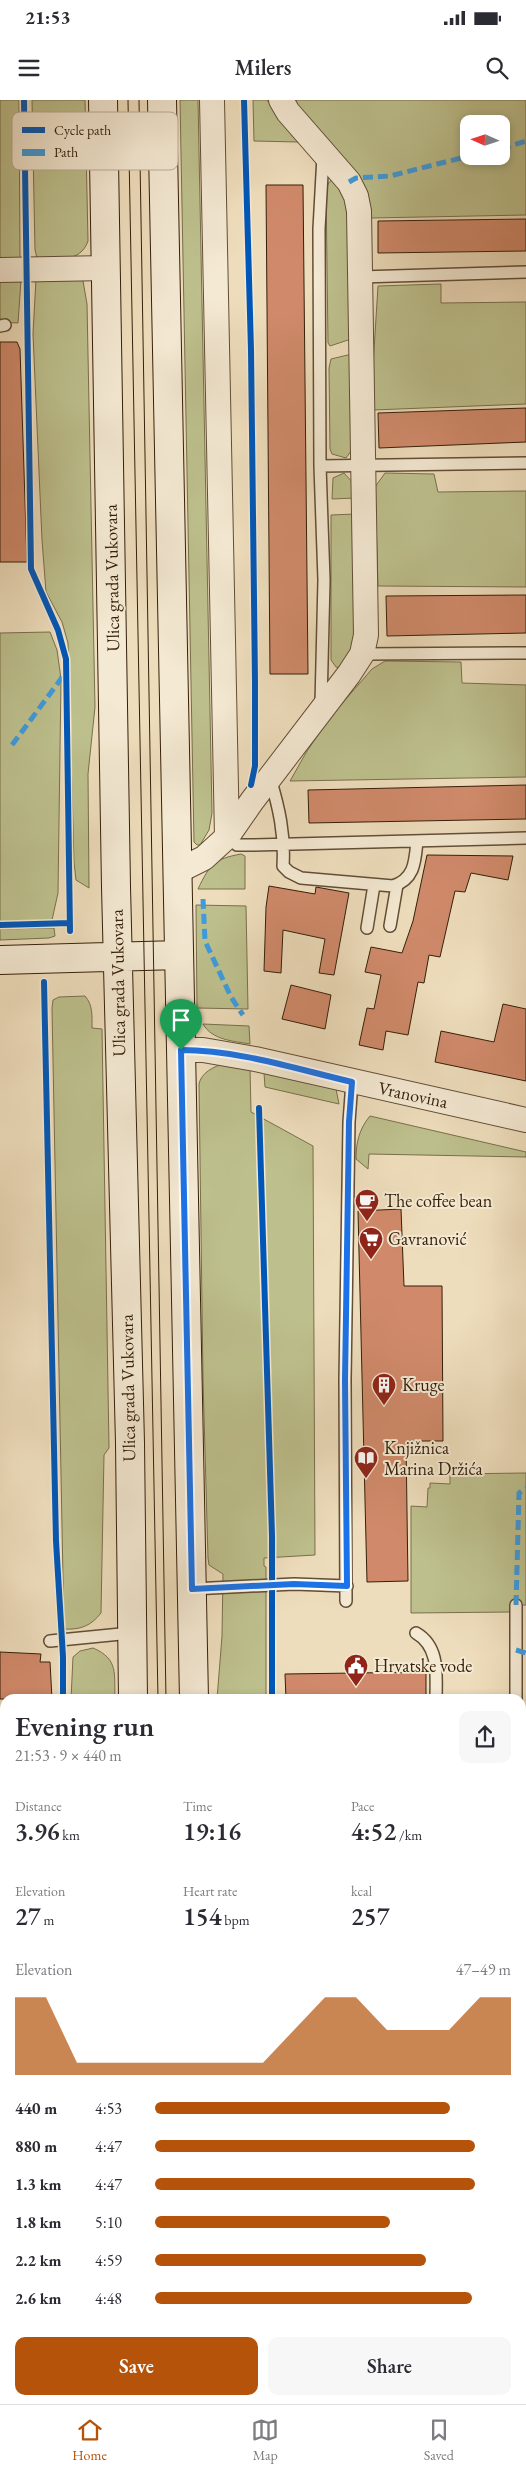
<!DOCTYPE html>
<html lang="en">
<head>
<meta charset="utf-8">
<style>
	:root { --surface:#fff; --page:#f7f7f7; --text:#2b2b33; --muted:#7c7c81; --line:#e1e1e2; --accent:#b45309 }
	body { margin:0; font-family:"EB Garamond",serif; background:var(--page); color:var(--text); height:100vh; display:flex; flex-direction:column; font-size:19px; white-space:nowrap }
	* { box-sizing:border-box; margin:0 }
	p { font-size:16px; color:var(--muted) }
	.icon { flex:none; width:28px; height:28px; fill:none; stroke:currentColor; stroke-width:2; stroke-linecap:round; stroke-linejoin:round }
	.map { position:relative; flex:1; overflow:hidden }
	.side { position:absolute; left:0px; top:1594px; width:526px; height:711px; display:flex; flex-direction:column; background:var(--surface); border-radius:15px 15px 0 0; box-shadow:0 2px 8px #0003 }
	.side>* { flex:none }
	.needle { width:32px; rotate:273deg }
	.fabs { position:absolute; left:460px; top:15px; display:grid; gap:10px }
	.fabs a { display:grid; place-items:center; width:50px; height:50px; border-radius:10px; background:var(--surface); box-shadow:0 2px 8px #0003; font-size:25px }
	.pin { position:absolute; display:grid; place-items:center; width:42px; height:42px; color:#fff; margin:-51px -21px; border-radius:50% 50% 50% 0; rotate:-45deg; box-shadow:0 0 5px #0007 }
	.pin .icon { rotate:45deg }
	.round { display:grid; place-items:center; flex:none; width:52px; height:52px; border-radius:10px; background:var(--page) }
	.head { display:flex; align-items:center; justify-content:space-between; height:85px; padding:0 15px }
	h1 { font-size:28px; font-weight:600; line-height:38px }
	.figures { display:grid; grid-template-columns:repeat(3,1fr); gap:8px; height:85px; padding:5px 15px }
	.figures div { display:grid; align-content:center }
	.figures b { font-size:25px; font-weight:600 }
	.figures small { font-size:14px; font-weight:400 }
	.figures p { font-size:14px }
	.chart { height:140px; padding:10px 15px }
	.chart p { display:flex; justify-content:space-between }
	.chart svg { width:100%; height:90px; margin-top:5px; fill:var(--accent); opacity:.7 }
	.primary-button { display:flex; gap:10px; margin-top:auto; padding:10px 15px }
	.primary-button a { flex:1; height:58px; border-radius:10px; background:var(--accent); color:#fff; font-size:20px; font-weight:600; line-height:58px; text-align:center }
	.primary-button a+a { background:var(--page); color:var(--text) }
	ul { padding:0 15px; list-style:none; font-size:16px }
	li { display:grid; grid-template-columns:80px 60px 1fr; align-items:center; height:38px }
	li i { height:12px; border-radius:6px; background:var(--accent) }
	.status { display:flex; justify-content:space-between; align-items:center; height:35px; padding:0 25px; background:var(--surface); direction:ltr }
	.status svg { height:14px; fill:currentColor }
	header { display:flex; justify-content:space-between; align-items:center; height:65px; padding:0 15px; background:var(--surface); font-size:22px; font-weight:600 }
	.menu { display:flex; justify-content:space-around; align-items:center; height:70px; border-top:1px solid var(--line); background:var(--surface); font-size:14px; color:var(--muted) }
	.menu a { display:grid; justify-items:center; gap:2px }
	.menu .current { color:var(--accent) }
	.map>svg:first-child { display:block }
	.green { fill:#bdc08d; stroke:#78704b; fill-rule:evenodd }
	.building { fill:#d08a6b; stroke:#341f09 }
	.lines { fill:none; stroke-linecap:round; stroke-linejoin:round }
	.lane-casing { stroke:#624e36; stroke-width:14 }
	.street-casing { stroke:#624e36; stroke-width:26 }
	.secondary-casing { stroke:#341f09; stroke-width:30 }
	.lane { stroke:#f4e9d3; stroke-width:11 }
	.street { stroke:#f4e9d3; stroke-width:24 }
	.secondary { stroke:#f4e9d3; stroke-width:28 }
	.tram { stroke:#341f09; stroke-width:1 }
	.quiet { stroke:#3e9bdd; stroke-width:5; stroke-dasharray:10 5; stroke-linecap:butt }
	.cycleway-casing { stroke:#f4e9d3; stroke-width:9 }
	.cycleway { stroke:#0057b8; stroke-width:6 }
	.route-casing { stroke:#fff; stroke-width:10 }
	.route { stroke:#1a73e8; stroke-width:6 }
	.labels { text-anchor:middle; stroke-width:4; stroke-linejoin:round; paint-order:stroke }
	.street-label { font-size:18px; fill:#341f09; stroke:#f4e9d3 }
	.poi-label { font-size:18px; fill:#341f09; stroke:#f4e9d3; text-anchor:start }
	.key { fill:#f4e9d3; stroke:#baac96; stroke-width:1 }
	.key-label { font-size:14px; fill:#341f09 }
</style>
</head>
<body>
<div class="status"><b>21:53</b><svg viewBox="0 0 49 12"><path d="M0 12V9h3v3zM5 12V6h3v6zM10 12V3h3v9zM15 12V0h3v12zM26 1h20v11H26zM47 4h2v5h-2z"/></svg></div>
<header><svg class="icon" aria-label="menu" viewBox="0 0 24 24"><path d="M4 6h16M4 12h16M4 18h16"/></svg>Milers<svg class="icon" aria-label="search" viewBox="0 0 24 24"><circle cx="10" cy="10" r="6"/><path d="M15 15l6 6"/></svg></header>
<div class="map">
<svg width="526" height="2304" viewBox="0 0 526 2304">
	<rect width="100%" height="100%" fill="#eeddbc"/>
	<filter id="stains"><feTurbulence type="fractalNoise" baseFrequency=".004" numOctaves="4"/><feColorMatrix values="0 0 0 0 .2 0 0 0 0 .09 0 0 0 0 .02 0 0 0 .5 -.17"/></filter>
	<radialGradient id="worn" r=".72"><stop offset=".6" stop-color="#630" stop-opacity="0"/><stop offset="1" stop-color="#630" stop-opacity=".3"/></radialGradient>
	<path class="green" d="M0 0H19L20 159 0 158Z
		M32 0H85L88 141C80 164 56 158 37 158L35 150Z
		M180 0H198L212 713 209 730 200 745H197L194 742Z
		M253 0H267L298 42 254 41Z
		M293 0H526V115L371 118 365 95ZM469 24H501V56H469Z
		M331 80C342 86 347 106 350 118L351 239 330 246 328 243 326 87Z
		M76 178 83 181 87 204 95 607 88 674 89 788 76 780 74 762 68 543 62 522 46 492 42 440 33 234 36 179Z
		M0 179 21 180 18 223 0 222Z
		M441 184V203L526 202V304L373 310 372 282 378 186Z
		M352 254 354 347 346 358 332 354 330 349 329 268 331 259Z
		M344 373 355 385V398L332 399 333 378Z
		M385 373 434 374 438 392 526 391V487L378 486 375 387Z
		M355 414 356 547 340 568 336 567 331 560V415Z
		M50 532 57 550 61 579 58 793 52 820 0 822V533Z
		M385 561 461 562 462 583 526 585V677L290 681 307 651 332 615 372 569Z
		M241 754 245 756V789H198C210 764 214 759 241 754Z
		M196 805 246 806 248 909 197 908Z
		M54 828 55 836 49 838 0 840V829Z
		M85 896C93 905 92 916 92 928L102 929 109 1348 104 1355 101 1513C91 1526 80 1530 64 1529L52 908 53 900 59 897Z
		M203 924 249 926 250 944C233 941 212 940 203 924Z
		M224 964 250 968 251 1012 313 1046 315 1455 264 1458V1466L266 1467V1599H217L222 1536 223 1474 209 1465 208 1458 203 1279 199 984C201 973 214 966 224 964Z
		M264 973 336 989 339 1004 265 987Z
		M370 1016 526 1052V1057L369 1054 368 1069 356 1059C356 1043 359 1029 370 1016Z
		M526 1373V1505H510L511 1512 411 1513V1406L427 1407 428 1388H430V1383L450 1384V1374Z
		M93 1548C119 1559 114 1574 115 1599H71L73 1557 80 1551Z"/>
	<path class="building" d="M266 85H303L308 574H270Z
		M526 119V151L378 153V121Z
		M0 242H17L20 249 27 462H0Z
		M526 308V342L379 348 378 313Z
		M526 495V533L387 536 386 496Z
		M526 685V719L309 723 308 690Z
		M427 755 513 756 508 780 471 773 465 792 455 791 440 857 429 855 424 883 418 882 408 935 386 931 383 950 359 945 367 908 374 909 381 875 365 872 371 847 402 853 413 821Z
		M269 786 315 794 316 787 349 793 334 875 319 873 325 839 283 830 281 873 264 871 266 807Z
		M291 885 331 895 325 929 282 919Z
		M503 904 526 909V981L435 962 441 931 494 942Z
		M401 1109 404 1186H442L443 1341H406L408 1481 367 1482 358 1111Z
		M0 1552 41 1554 40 1562H50L52 1599H0Z
		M426 1572V1599H286L285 1574Z"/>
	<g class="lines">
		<defs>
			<path id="lane" d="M360 177 526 172
				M0 226 5 225
				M320 366 526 363
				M362 554 526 553
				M321 604 324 480 320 366 319 129 323 56
				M270 678C279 708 285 734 283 766L289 772 301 778 393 786C415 779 415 761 417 741
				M227 737 237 745H253L526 738
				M390 826 397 785
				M367 828 374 785
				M192 1489 294 1484 347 1486
				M346 1501 345 1280 349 1022 352 982
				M516 1505V1599
				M416 1533C440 1547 436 1575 436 1599
				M50 1541 131 1533
				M521 1696 526 1704
				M0 1840H5
				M521 1991 526 1989
				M0 2071H5
				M111 2300V2304"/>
			<path id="street" d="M212 0 227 737
				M0 170 107 168
				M178 771 204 758 227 737 252 701 349 574 362 554 366 535 359 111 356 96 349 82 288 12 281 0
				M181 950H203L255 959 526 1020
				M522 1740 525 1782 526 1889
				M521 2096H526
				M349 2300V2304
				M477 2300 478 2304"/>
			<path id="secondary" d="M103 0 116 787 130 1343 133 1599
				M162 0 194 1599
				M0 860 179 855
				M521 1741 526 1738
				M146 2300V2304
				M208 2300V2304"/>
		</defs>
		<use href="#lane" class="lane-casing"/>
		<use href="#street" class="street-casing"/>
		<use href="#secondary" class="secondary-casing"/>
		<use href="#lane" class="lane"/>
		<use href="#street" class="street"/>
		<use href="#secondary" class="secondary"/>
		<path class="tram" d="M128 0 158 1599
			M139 0 166 1599
			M172 2300 173 2304
			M182 2300V2304"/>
		<path class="quiet" d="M501 49 526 41
			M349 82 356 78 390 76 469 56
			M12 645 61 579 63 571
			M203 799 205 841 231 897 243 915
			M516 1505 519 1393 526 1388
			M516 1550 526 1553"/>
		<defs>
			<path id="cycleway" d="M24 0 31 469 58 530 66 559 70 831
				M244 0 251 250 255 582V666L251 685
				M0 825 70 823
				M44 882 56 1441 63 1557V1599
				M259 1008 272 1436V1599"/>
		</defs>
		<use href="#cycleway" class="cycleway-casing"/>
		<use href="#cycleway" class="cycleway"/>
	</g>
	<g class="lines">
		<defs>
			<path id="route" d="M181 950C238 950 296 969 352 982L349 1022 345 1280 347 1486 294 1484 192 1489Z"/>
		</defs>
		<use href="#route" class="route-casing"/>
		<use href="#route" class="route"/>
	</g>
	<defs>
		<symbol id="cafe-pin" viewBox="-11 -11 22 30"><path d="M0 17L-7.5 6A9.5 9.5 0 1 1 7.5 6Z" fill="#8f2418" stroke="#f4e9d3"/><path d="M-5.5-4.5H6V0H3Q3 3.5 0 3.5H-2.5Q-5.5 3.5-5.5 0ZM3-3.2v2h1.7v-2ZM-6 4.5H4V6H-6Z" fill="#fff"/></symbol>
		<symbol id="supermarket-pin" viewBox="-11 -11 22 30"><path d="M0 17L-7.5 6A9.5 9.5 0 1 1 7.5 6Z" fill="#8f2418" stroke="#f4e9d3"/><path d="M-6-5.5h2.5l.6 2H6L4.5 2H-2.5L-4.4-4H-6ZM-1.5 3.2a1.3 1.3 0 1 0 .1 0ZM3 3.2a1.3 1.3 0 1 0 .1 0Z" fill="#fff"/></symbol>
		<symbol id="building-pin" viewBox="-11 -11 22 30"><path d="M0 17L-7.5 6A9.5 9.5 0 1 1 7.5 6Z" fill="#8f2418" stroke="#f4e9d3"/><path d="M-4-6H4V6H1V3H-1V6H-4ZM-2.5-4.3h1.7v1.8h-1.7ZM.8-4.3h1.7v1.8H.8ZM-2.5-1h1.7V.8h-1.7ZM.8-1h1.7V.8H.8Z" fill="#fff"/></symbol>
		<symbol id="library-pin" viewBox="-11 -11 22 30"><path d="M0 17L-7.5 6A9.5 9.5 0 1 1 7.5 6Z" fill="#8f2418" stroke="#f4e9d3"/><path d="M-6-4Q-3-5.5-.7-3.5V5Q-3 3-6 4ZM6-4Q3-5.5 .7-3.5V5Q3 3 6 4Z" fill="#fff"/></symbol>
		<symbol id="civic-pin" viewBox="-11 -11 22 30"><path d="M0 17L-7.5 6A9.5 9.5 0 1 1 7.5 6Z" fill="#8f2418" stroke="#f4e9d3"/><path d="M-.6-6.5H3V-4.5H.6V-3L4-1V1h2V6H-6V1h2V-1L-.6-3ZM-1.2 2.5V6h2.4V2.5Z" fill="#fff"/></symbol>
	</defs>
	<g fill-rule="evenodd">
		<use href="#cafe-pin" x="353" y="1087" width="28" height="38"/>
		<use href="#supermarket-pin" x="357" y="1125" width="28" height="38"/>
		<use href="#building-pin" x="370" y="1271" width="28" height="38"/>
		<use href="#library-pin" x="352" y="1344" width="28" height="38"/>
		<use href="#civic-pin" x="342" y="1552" width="28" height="38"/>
	</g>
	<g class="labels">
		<g class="street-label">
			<text transform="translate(112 478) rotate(-91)" y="6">Ulica grada Vukovara</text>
			<text transform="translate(118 883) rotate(-91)" y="6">Ulica grada Vukovara</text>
			<text transform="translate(413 995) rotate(12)" y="6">Vranovina</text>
			<text transform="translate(128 1288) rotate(-91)" y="6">Ulica grada Vukovara</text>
		</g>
		<g class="poi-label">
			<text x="384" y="1107">The coffee bean</text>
			<text x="388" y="1145">Gavranović</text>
			<text x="402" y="1291">Kruge</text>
			<text x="384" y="1354">Knjižnica<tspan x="384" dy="21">Marina Držića</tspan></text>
			<text x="374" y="1572">Hrvatske vode</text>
		</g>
	</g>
	<rect x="12" y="12" width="166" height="58" rx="8" class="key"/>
	<rect x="22" y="27" width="23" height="6" fill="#0057b8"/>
	<rect x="22" y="49" width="23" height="7" fill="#3e9bdd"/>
	<g class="key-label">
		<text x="54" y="35">Cycle path</text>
		<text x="54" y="57">Path</text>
	</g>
	<rect width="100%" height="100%" filter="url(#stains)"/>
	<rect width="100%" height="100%" fill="url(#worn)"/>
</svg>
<div class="fabs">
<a><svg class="needle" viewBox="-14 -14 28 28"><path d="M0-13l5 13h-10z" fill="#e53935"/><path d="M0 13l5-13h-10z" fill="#7c7c81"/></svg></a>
</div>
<div class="pin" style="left:181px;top:950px;background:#1e9e55"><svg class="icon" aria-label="arrive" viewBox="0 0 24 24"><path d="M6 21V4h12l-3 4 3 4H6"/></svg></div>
<section class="side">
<div class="head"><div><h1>Evening run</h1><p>21:53 · 9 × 440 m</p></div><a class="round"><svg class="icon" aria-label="share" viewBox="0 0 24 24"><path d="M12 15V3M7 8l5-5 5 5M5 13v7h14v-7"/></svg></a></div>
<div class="figures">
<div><p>Distance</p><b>3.96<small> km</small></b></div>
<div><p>Time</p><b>19:16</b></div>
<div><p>Pace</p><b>4:52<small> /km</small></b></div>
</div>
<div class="figures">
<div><p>Elevation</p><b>27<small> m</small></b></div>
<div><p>Heart rate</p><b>154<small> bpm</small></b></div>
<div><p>kcal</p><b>257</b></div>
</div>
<div class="chart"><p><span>Elevation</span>47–49 m</p>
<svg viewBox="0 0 160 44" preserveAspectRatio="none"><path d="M0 44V6L10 6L20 38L30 38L40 38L50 38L60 38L70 38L80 38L90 22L100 6L110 6L120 22L130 22L140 22L150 6L160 6V44z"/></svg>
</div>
<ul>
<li><b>440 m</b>4:53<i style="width:83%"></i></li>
<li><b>880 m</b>4:47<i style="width:90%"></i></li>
<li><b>1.3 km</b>4:47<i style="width:90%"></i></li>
<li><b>1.8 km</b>5:10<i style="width:66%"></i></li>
<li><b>2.2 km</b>4:59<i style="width:76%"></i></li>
<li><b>2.6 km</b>4:48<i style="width:89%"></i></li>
</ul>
<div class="primary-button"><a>Save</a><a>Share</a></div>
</section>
</div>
<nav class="menu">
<a class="current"><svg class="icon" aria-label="home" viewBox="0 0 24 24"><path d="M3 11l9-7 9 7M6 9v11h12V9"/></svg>Home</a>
<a><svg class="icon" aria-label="map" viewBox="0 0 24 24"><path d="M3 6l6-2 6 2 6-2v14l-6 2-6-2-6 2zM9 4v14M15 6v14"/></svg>Map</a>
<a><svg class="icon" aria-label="saved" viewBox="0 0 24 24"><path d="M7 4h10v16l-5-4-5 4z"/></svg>Saved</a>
</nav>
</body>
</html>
